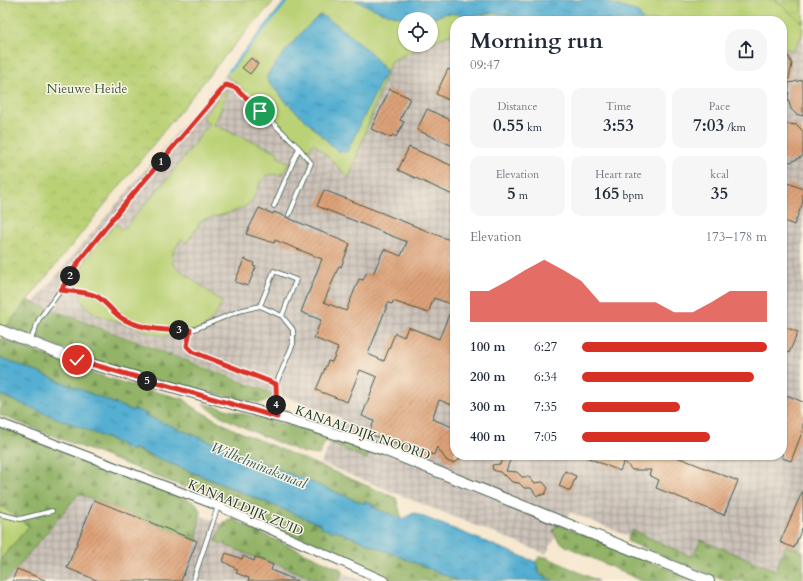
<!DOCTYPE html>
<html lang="en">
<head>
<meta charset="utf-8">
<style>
	:root { --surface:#fff; --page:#f6f6f7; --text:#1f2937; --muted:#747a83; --accent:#d93025 }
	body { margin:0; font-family:Cardo,serif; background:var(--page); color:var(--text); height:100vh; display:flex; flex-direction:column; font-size:15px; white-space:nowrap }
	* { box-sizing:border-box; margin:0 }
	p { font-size:13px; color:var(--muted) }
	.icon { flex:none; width:22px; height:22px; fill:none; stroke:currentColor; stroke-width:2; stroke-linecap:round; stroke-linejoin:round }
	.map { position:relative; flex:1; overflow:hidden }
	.side { position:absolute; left:450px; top:16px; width:337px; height:444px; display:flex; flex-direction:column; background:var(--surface); border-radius:16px; box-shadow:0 1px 3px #0004 }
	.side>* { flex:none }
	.controls { position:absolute; left:398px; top:12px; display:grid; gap:8px }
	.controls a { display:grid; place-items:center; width:40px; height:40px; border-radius:50%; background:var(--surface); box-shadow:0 1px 3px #0004; font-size:20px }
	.pin { position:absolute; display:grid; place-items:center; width:34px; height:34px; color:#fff; margin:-17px; border:2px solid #fff; border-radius:50%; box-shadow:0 1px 4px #0007 }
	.km { position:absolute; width:20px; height:20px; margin:-10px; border-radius:50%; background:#222; color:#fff; font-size:11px; line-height:20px; text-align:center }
	.round { display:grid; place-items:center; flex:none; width:42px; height:42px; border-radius:16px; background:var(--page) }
	.summary { display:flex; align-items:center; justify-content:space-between; height:68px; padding:0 20px }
	h1 { font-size:22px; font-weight:700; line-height:30px }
	.metrics { display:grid; grid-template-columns:repeat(3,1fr); gap:6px; height:68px; padding:4px 20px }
	.metrics div { display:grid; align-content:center; border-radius:10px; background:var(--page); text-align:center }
	.metrics b { font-size:17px; font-weight:700 }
	.metrics small { font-size:11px; font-weight:400 }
	.metrics p { font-size:11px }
	.chart { height:112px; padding:8px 20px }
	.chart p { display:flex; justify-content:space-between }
	.chart svg { width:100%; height:72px; margin-top:4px; fill:var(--accent); opacity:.7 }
	ul { padding:0 20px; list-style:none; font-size:13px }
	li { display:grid; grid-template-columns:64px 48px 1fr; align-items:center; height:30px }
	li i { height:10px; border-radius:5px; background:var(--accent) }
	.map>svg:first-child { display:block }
	.industrial { fill:url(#industrial-grid) }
	.green { fill:#bad176; stroke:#6c8755; fill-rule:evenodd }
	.forest { fill:url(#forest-firs); stroke:#59784e }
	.park { fill:url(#park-crowns); stroke:#6c8755 }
	.water { fill:url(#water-ripples); stroke:#3a7683 }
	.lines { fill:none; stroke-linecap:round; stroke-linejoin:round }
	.stream { stroke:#54afd2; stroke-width:3 }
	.building { fill:url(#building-hatch); fill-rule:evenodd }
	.service-casing { stroke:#3f574b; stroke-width:5.5 }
	.minor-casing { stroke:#3f574b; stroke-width:10 }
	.tertiary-casing { stroke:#3f574b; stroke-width:12 }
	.service { stroke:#fff; stroke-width:4 }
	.minor { stroke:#fff; stroke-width:8 }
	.tertiary { stroke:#fff; stroke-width:10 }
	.route-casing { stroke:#fff; stroke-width:8 }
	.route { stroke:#d93025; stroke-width:5 }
	.labels { text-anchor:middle; stroke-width:3; stroke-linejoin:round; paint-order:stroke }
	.park-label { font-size:13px; fill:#3e5b41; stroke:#fcf5e5 }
	.street-label { font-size:13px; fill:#1f3d34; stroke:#fcf5e5 }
	.water-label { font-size:14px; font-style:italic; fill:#2f5f63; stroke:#fcf5e5 }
</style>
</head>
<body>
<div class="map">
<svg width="803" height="581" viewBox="0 0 803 581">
	<defs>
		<pattern id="industrial-grid" width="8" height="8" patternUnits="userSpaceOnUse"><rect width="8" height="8" fill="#ccc2b9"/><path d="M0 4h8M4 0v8" fill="none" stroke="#a59f97"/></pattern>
		<pattern id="forest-firs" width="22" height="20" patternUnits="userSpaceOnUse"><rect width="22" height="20" fill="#93b367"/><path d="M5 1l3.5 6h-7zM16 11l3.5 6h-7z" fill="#779356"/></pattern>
		<pattern id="park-crowns" width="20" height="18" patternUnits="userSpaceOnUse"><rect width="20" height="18" fill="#bad176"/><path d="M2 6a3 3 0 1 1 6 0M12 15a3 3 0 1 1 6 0" fill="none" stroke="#9fb467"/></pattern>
		<pattern id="water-ripples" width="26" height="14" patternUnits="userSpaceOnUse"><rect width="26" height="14" fill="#54afd2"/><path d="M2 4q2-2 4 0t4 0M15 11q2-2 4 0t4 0" fill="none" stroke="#4590ab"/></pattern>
		<pattern id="building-hatch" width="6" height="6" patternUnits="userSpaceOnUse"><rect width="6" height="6" fill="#dda278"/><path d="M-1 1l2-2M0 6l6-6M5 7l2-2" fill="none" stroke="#b38563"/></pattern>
	</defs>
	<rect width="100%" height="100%" fill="#fcf5e5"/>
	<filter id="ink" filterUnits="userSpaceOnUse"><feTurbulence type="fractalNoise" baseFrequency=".025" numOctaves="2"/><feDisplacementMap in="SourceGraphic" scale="8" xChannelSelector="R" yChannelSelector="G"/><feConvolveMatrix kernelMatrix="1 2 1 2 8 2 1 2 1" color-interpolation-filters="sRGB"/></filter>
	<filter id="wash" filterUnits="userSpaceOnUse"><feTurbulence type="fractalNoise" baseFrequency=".012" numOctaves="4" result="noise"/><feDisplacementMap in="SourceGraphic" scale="16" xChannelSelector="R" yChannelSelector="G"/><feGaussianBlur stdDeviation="0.9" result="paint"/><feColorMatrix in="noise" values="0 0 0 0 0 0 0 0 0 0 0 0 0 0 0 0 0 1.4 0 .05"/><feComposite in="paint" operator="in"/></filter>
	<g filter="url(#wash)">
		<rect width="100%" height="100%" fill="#f7e8d0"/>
		<path class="industrial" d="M455 32V455H782V46L793 51 803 33V545L787 581H736L570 512 546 554 321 463 342 418 34 302 226 74 308 151 313 143 349 173 391 61 426 45H431V43Z
			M97 474 342 572 363 581H6Z"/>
		<path class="green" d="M286 0H355L383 13 411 19H405V45H426L391 61 349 178 314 143 308 151 226 74ZM335 23 372 54 338 151 288 104 267 81Z
			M606 0H778L803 19V33L793 51 782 46V21H643L637 12 615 5Z
			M445 13 475 16 490 13 512 15 515 21H455V32L431 43V19Z
			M227 88 221 110 214 125 278 152 277 157 290 162 282 175C250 171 266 195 244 207 232 214 215 216 202 220L187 243 181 239 173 253 172 262 175 266 222 302C213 327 189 340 162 336 151 334 141 329 130 325 111 319 89 318 80 296 78 291 76 285 77 281 80 258 101 240 116 224L123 230 167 179 209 124 202 118Z
			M0 505 29 526 0 560Z"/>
		<path class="forest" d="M0 290 277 395 260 403 170 384 112 368 0 323Z
			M0 338 85 371 148 390 184 399 194 408 235 430 396 498 402 519 372 507 376 506 364 501 365 504 144 415 147 414 136 412 0 357Z
			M0 395 123 445H121L132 450 131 448 324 526H321L333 532 332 529 459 581H389L179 485 0 415Z
			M203 403 324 435 371 451 367 459 325 441 319 455C313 454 307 454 301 452 286 446 208 414 203 403Z
			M0 426 196 503 200 511 197 541 79 494 6 581H0V560L29 526 0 505Z
			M234 519 258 532 343 570 339 581H319L277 564 257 558 215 541 224 522Z
			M556 525H559L698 581H642L566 546 558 540 553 531Z
			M632 530 692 557 701 540 775 570 786 545 803 551V581H725L627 541Z
			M539 557H546L598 581H554L540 575 536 562Z"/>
		<path class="park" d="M0 0H275L227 53 0 334Z
			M775 0H803V23Z"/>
		<path class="water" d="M355 0H606L615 5 638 12 643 21H515L511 15 490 13 475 16 446 13 431 19H411L383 13Z
			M321 15 335 23 372 54 386 71 347 152 338 151 288 104 266 78C271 67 311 19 321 15Z
			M0 357 133 411 134 409 147 414 144 415 365 504 364 501 376 506 372 507 402 519 414 513 536 562 540 575 554 581H459L335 530 333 532 320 527 322 525 133 448V451L121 446V444L0 395Z"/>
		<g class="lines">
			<path class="stream" d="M229 71 288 0"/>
		</g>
		<g id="blocks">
			<path class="building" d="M782 43 792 64 789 79 782 83Z
				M251 58 258 64 250 74 242 68Z
				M448 69 455 73V103L436 94Z
				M803 80V116L796 114 791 109 788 99 789 83Z
				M390 89 410 98 400 120 404 122 396 137 392 135 391 138 371 129Z
				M427 109 455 122V147L417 130Z
				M788 124 797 125 803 131V156L791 162 782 160V126Z
				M409 147 455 167V196L398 170Z
				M788 183 803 189V202L794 225 782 220V198Z
				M324 190 455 242V406L439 400 432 419 455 428V455H464L456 462 452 463 447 461 437 447 434 455 397 441 396 444 369 434 374 421 362 416 377 377 360 370 347 402 316 390 328 361 332 362 338 348 314 338 321 320 301 312 322 259 275 240 274 243 246 234 259 208 273 214 274 212 350 244 341 267 339 266 324 302 346 311 359 279 363 280 367 272 373 274 384 249 401 256 407 242 317 206ZM434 298 453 305 439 339 408 327 404 337 395 333 384 361 368 354 388 303 392 304 393 301 428 313Z
				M244 259 254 263 253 266 256 267 248 286 235 282Z
				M782 326 798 332 789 353 782 350Z
				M782 393 803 402V430L791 461 782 458Z
				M504 455H512L506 471 517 472 522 477H529L534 483 543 482 548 488 545 494 537 496 531 488H524L519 483 512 482 504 474V476L500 472 493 470 492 465 500 464Z
				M581 455H672L738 481 724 515 656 488 659 480 649 475 651 470H632L624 461 620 471Z
				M565 471 576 476 570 491 559 486Z
				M803 490V526L794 548 780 542Z
				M94 500 197 541 181 581H99L67 568Z
				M226 553 242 559 243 556 254 561 255 557 273 565 271 570 297 581H248L249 578 236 573 238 570 223 561Z
				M17 569 45 580V581H12Z"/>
		</g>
	</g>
	<g filter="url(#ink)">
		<use href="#blocks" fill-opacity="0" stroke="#3f574b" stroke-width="1"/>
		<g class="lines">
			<defs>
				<path id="service" d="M274 206 299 148
					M61 290 77 264 122 207 226 85 236 88 299 148 311 163 289 215
					M190 330 187 346 193 352 276 384 293 344V330L282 316
					M30 342 39 319 61 290 88 294 98 297 122 318 138 326 156 330 195 329 239 311 260 306 282 316 296 280 274 271 260 306
					M276 384 277 415
					M0 514 20 519 52 511
					M193 581 218 506"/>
				<path id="minor" d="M0 423 218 506 385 581"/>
				<path id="tertiary" d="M0 330 77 360 317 428 384 450 709 581"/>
			</defs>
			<use href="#service" class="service-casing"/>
			<use href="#minor" class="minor-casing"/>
			<use href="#tertiary" class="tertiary-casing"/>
			<use href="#service" class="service"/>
			<use href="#minor" class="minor"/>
			<use href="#tertiary" class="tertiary"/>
		</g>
	</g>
	<g class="lines" filter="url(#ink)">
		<defs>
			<path id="route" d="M77 360 277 417 276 384 193 352 187 346 190 330C167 331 144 330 123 319 114 314 107 303 98 297 87 291 73 292 61 290L77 264 122 207 226 85 236 88 260 111"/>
		</defs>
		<use href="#route" class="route-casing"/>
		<use href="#route" class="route"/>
	</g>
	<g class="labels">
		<g class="park-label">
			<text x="87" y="93">Nieuwe Heide</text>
		</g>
		<g class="street-label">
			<text transform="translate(363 432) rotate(19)" y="5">KANAALDIJK NOORD</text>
			<text transform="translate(246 507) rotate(23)" y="5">KANAALDIJK ZUID</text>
		</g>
		<g class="water-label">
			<text transform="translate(259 465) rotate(22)" y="5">Wilhelminakanaal</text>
		</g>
	</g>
</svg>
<div class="controls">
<a><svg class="icon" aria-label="locate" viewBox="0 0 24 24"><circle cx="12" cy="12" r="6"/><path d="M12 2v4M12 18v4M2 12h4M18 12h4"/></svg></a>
</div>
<div class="pin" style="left:260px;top:111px;background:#1e9e55"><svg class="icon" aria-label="arrive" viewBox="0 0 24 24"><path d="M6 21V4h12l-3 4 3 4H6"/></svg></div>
<div class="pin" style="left:77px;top:360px;background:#d93025"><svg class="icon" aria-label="check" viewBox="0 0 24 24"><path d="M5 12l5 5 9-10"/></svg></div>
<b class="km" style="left:161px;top:162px">1</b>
<b class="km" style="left:70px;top:276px">2</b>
<b class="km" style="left:179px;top:330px">3</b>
<b class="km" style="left:276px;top:405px">4</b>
<b class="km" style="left:147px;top:381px">5</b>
<section class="side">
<div class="summary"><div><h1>Morning run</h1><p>09:47</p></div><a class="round"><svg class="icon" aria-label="share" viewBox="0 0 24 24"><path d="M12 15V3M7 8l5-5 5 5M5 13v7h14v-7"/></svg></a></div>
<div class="metrics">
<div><p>Distance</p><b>0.55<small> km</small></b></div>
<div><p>Time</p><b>3:53</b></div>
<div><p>Pace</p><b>7:03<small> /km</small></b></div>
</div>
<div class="metrics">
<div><p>Elevation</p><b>5<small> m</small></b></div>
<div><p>Heart rate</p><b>165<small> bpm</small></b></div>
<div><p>kcal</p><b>35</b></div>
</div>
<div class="chart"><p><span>Elevation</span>173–178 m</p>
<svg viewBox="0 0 160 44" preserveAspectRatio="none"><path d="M0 44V25L10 25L20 19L30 12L40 6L50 12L60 19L70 32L80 32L90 32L100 32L110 38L120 38L130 32L140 25L150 25L160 25V44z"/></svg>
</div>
<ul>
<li><b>100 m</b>6:27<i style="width:100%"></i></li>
<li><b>200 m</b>6:34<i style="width:93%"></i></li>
<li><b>300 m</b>7:35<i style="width:53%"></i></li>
<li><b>400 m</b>7:05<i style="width:69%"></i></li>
</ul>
</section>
</div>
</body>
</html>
